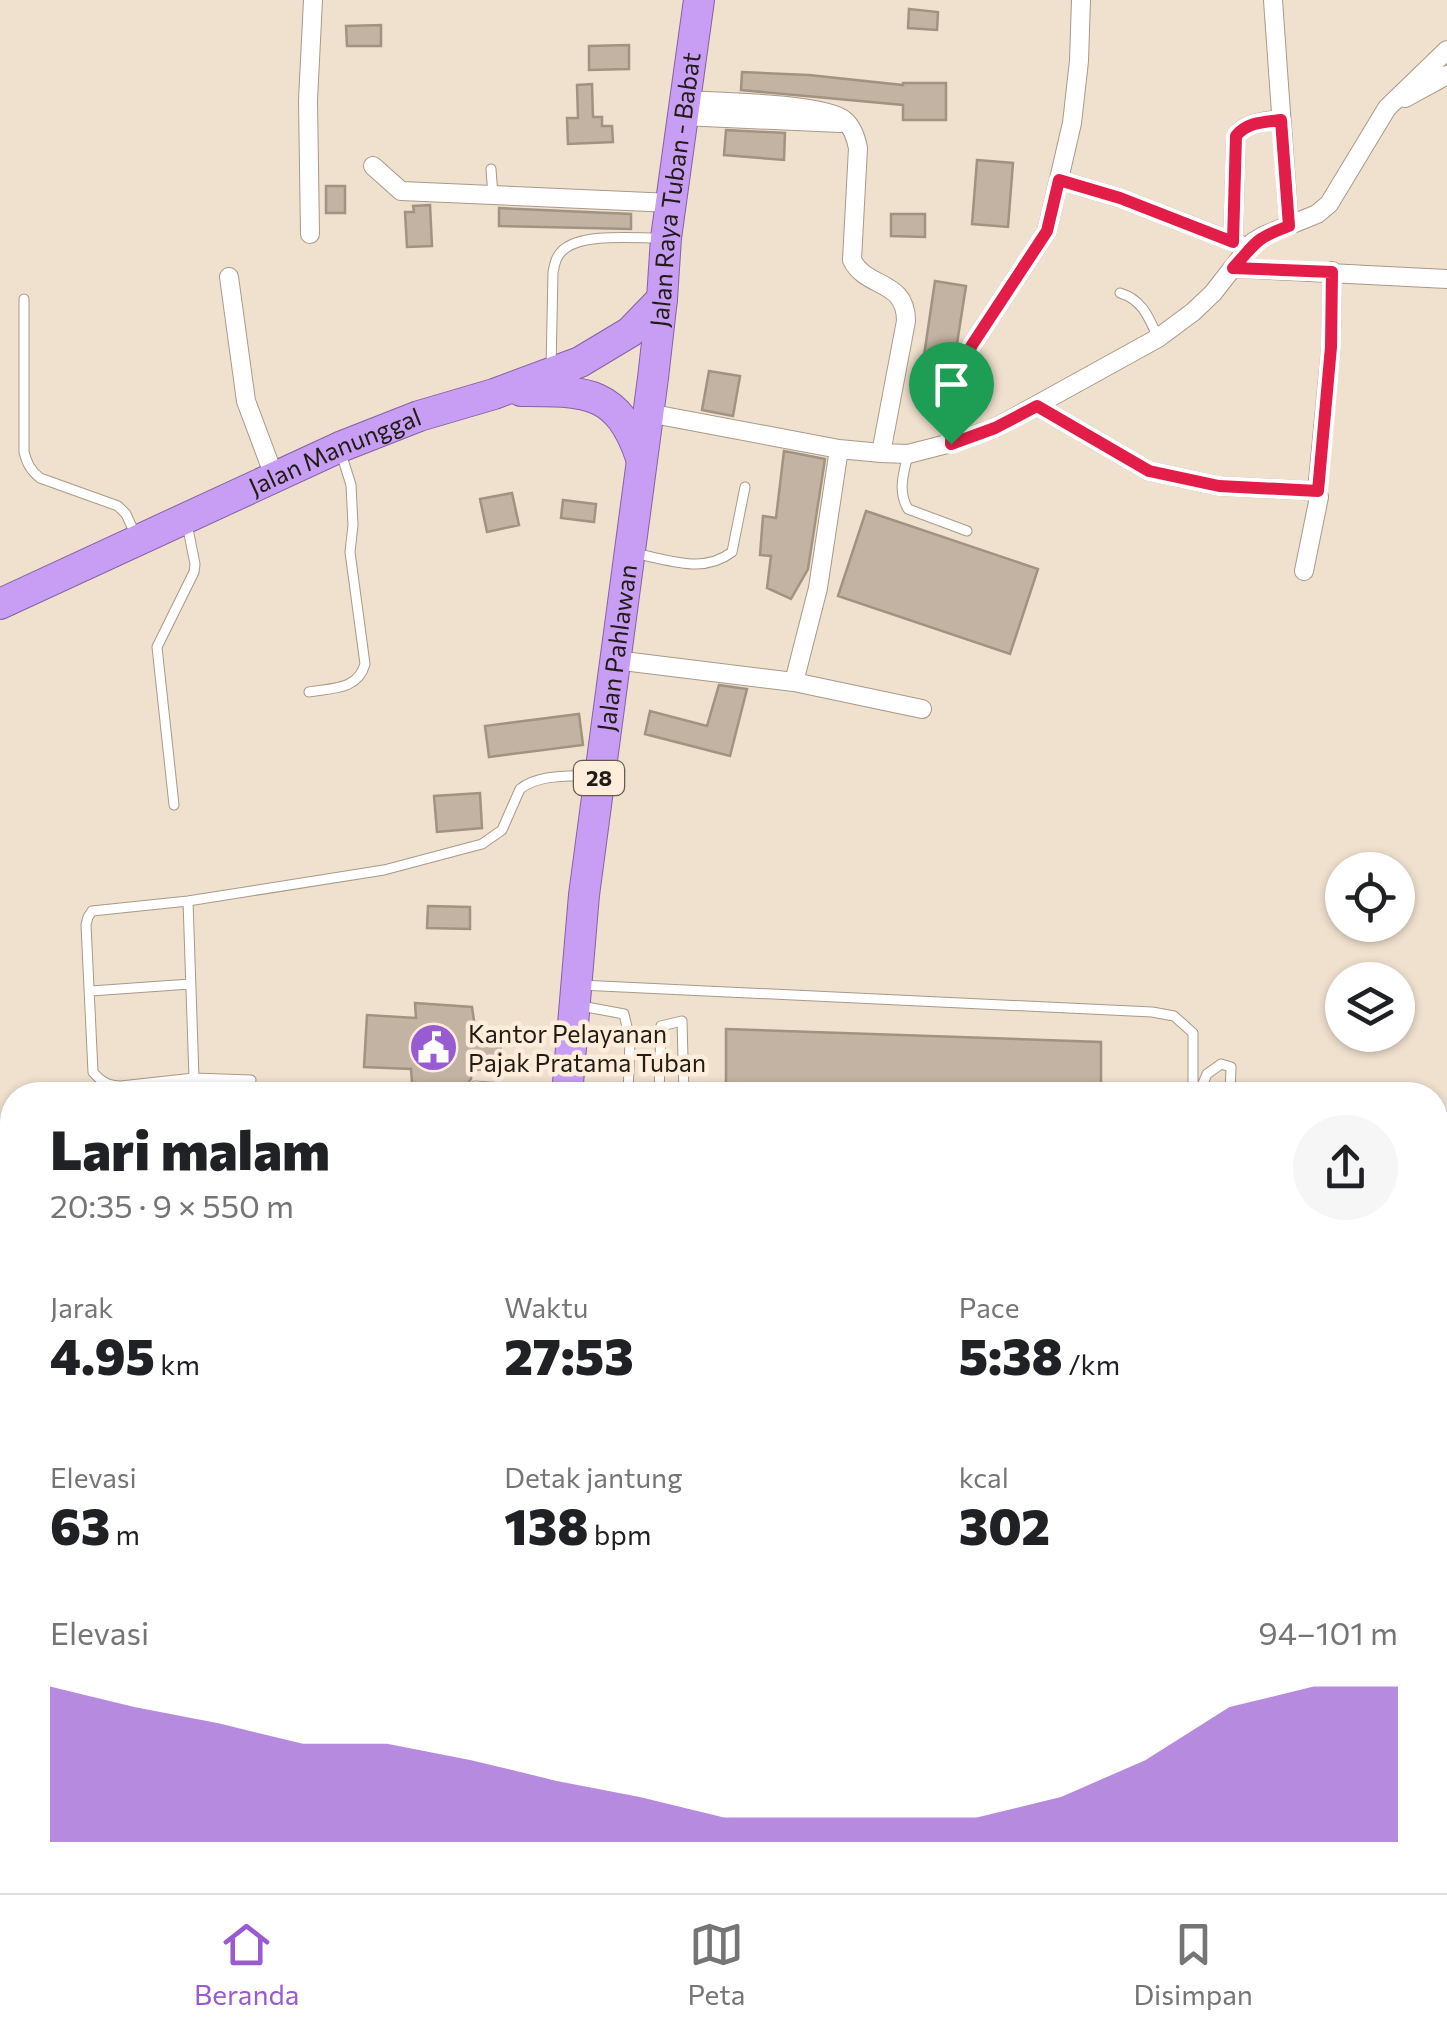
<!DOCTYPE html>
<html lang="id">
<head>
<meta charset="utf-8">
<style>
	:root { --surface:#fff; --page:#f6f6f6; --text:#202124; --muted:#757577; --line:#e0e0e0; --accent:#985bd2 }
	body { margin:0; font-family:Commissioner,sans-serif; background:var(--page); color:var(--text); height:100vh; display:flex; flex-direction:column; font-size:38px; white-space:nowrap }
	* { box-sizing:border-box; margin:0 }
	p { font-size:32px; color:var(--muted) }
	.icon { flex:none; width:55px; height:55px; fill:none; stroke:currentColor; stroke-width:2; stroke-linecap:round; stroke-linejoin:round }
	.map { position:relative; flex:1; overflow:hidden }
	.drawer { position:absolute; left:0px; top:1082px; width:1448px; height:812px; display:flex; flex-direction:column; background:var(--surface); border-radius:40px 40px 0 0; box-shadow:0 2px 8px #0004 }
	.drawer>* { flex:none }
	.controls { position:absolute; left:1325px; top:852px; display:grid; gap:20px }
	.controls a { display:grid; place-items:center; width:90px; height:90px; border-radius:50%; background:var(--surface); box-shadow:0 2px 8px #0004; font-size:50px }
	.pin { position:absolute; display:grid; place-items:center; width:85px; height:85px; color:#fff; margin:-102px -42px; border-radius:50% 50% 50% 0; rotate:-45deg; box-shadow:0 0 10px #0007 }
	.pin .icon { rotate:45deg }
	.round { display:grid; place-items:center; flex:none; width:105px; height:105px; border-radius:52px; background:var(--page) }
	.overview { display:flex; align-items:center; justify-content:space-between; height:170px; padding:0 50px }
	h1 { font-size:55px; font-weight:800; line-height:75px }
	.stats { display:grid; grid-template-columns:repeat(3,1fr); gap:15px; height:170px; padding:10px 50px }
	.stats div { display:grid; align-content:center }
	.stats b { font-size:50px; font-weight:800 }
	.stats small { font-size:28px; font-weight:400 }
	.stats p { font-size:28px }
	.chart { height:280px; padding:20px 50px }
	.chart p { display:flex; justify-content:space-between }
	.chart svg { width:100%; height:180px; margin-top:10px; fill:var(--accent); opacity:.7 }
	.menu { display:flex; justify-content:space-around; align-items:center; height:140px; border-top:2px solid var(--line); background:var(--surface); font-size:28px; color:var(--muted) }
	.menu a { display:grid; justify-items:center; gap:5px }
	.menu .on { color:var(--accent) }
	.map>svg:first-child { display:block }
	.building { fill:#c3b3a2; stroke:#a19281; stroke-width:2.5 }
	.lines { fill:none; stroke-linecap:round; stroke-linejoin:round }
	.service-casing { stroke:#a89989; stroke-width:11 }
	.minor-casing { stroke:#a89989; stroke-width:20 }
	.secondary-casing { stroke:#a89989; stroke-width:28 }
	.trunk-casing { stroke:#8461a4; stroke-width:32 }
	.service { stroke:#fff; stroke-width:9 }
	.minor { stroke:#fff; stroke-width:18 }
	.secondary { stroke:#eadbfb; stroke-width:25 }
	.trunk { stroke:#c89ef4; stroke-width:30 }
	.route-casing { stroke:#fff; stroke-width:20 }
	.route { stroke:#e11d48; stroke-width:12 }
	.labels { text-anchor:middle; stroke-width:9; stroke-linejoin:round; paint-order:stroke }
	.shield { fill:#feeddb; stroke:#635b50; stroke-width:2.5 }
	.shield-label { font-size:22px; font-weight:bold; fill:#211c15 }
	.street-label { font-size:25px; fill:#211c15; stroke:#feeddb }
	.poi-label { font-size:25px; fill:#211c15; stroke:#feeddb; text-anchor:start }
</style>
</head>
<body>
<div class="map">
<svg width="1447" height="1893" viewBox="0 0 1447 1893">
	<rect width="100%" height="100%" fill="#f0e0ce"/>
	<path class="building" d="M909 9 938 12 937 30 908 28Z
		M381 25V46H347L346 26Z
		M629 45V69L589 70V46Z
		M742 72 809 75 903 85V83H946V120H903V105L741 90Z
		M592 84 593 117H602V126H612L613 142 568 144 567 118H578L577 85Z
		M726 130 785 133 784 160 724 155Z
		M977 160 1013 163 1008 227 972 224Z
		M326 186H345V213H326Z
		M430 205 432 246 407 247 405 212H414L413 206Z
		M499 208 631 214V229L499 226Z
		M891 214H925V237L891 236Z
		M935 281 966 286 956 350 946 370 939 407 917 403Z
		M709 371 740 376 733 416 702 410Z
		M784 451 825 459 808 569 791 599 767 588 771 556 760 555 763 516 776 518Z
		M512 493 519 525 487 532 480 499Z
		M563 500 596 504 594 522 561 518Z
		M866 511 1038 569 1010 654 838 596Z
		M719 685 747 689 730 756 645 734 650 711 707 726Z
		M579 714 583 745 489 757 485 726Z
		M480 793 482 828 437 832 434 796Z
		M428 906 470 907V929L427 928Z
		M415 1003 472 1007 475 1028 502 1029 499 1071 472 1069 471 1079 467 1084 412 1083 411 1069 364 1067 367 1015 416 1018Z
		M726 1029 1101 1042V1095H726Z"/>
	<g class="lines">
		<defs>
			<path id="service" d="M491 169 493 196
				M1120 293C1143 300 1149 318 1158 338
				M24 299V452C27 463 30 470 40 478L118 506 126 514 136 536
				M551 368 553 272C555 263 556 256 563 250 582 233 633 238 659 238
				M908 454C904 473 897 490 908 509L967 531
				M637 554C671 560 703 574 732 552L745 487
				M309 692C332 688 358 690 365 664L350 552 353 525 351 485 340 450
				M174 805 157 647 194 572 195 564 187 524
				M188 901 194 1078
				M580 985 1152 1012 1174 1016 1193 1033V1095
				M91 991 190 984
				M581 1006 624 1014 630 1040 628 1095
				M251 1080 194 1078 121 1086C109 1086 101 1082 93 1072L86 925 88 917 92 911 188 901 384 870 482 844 502 830 520 789C540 773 572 777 597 775
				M475 1086 564 1092
				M659 1095 661 1026 682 1021 684 1095
				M1198 1095 1207 1074 1221 1064 1231 1067 1230 1095
				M0 1857 12 1854
				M171 1882 219 1893
				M120 1893 122 1882"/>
			<path id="minor" d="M1273 0 1289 226
				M1405 98 1447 75
				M684 100C715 102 825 103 844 120 853 127 856 138 858 148L852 260C866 289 906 279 906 321L881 453
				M682 116 840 123
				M373 166 401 191 672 203
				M1059 180 1120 198 1249 248
				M310 234 308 100 313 0
				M1233 242 1236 136C1246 122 1264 122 1281 119
				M1233 268 1447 279
				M229 277 246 401 274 476
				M1037 406 1149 471 1219 486 1317 491
				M648 413 839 449 881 453 908 454 951 443 995 428 1158 338 1193 312 1213 293 1253 242 1263 236 1317 214 1329 204 1387 108 1447 50
				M951 443 952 403 958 373 972 345 1047 231 1072 123 1079 61 1081 0
				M1304 571 1319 497 1317 491 1331 347 1332 271
				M615 660 794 682 922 709
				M794 682 818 588 839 449
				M1435 1119 1447 1121
				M0 1369 12 1367
				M0 1817 12 1818
				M1033 1882 1034 1893"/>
			<path id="secondary" d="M520 1893 522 1882"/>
			<g id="trunk">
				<path d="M521 391C587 391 618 390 641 458"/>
				<path id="s1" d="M0 604 340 447 419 416 494 394 580 362 630 332 662 299"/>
				<path id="s2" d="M567 1095 584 895 653 378 662 299 666 238 699 0"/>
				<path d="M569 1882V1893"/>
			</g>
		</defs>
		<use href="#service" class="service-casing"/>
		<use href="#minor" class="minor-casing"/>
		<use href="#secondary" class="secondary-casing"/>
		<use href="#trunk" class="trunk-casing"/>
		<use href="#service" class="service"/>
		<use href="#minor" class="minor"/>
		<use href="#secondary" class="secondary"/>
		<use href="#trunk" class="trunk"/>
	</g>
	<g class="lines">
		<defs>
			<path id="route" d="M1281 120 1289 226C1254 239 1257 242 1233 268L1332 272 1331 347 1318 491 1219 486 1149 471 1037 406 995 428 951 444 952 403 958 373 972 345 1047 231 1059 180 1120 198 1233 242 1236 136C1247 122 1264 122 1281 120Z"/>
		</defs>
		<use href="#route" class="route-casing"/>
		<use href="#route" class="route"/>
	</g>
	<defs>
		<symbol id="civic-disc" viewBox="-11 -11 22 22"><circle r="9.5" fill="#985bd2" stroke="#feeddb"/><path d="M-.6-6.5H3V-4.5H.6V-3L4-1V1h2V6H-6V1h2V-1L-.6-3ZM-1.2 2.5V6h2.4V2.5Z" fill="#fff"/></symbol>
	</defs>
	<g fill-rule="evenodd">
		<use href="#civic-disc" x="406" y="1020" width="55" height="55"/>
	</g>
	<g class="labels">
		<rect class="shield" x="574" y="761" width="50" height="34" rx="8"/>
		<g class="shield-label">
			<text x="599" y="786">28</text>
		</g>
		<g class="street-label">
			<text dy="9" stroke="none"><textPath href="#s2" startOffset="912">Jalan Raya Tuban - Babat</textPath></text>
			<text dy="9" stroke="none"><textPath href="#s1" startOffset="368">Jalan Manunggal</textPath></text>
			<text dy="9" stroke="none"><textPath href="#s2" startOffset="450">Jalan Pahlawan</textPath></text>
		</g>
		<g class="poi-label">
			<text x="468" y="1043">Kantor Pelayanan<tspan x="468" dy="29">Pajak Pratama Tuban</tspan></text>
		</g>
	</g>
</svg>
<div class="controls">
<a><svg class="icon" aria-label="locate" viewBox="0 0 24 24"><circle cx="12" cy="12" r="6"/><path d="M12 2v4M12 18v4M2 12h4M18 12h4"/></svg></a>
<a><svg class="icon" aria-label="layers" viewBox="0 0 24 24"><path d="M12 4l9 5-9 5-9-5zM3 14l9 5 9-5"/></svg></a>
</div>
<div class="pin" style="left:951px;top:444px;background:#1e9e55"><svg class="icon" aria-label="arrive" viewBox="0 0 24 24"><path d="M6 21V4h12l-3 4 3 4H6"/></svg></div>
<section class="drawer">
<div class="overview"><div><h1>Lari malam</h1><p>20:35 · 9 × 550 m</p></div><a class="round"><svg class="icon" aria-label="share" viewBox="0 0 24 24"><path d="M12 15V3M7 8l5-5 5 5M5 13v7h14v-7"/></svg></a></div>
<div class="stats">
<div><p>Jarak</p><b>4.95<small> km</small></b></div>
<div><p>Waktu</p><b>27:53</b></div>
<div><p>Pace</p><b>5:38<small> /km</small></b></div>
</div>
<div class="stats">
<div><p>Elevasi</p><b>63<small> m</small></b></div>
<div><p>Detak jantung</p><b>138<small> bpm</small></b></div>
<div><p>kcal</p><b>302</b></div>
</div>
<div class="chart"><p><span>Elevasi</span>94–101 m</p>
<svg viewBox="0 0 160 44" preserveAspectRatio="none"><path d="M0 44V6L10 11L20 15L30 20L40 20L50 24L60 29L70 33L80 38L90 38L100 38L110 38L120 33L130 24L140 11L150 6L160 6V44z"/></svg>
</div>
</section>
</div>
<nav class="menu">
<a class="on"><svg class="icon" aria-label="home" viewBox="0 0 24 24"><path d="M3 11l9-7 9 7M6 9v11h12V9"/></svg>Beranda</a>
<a><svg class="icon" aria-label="map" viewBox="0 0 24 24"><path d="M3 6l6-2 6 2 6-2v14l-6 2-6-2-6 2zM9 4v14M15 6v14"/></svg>Peta</a>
<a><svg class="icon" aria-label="saved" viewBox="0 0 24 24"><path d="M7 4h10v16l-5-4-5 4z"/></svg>Disimpan</a>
</nav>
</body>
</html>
